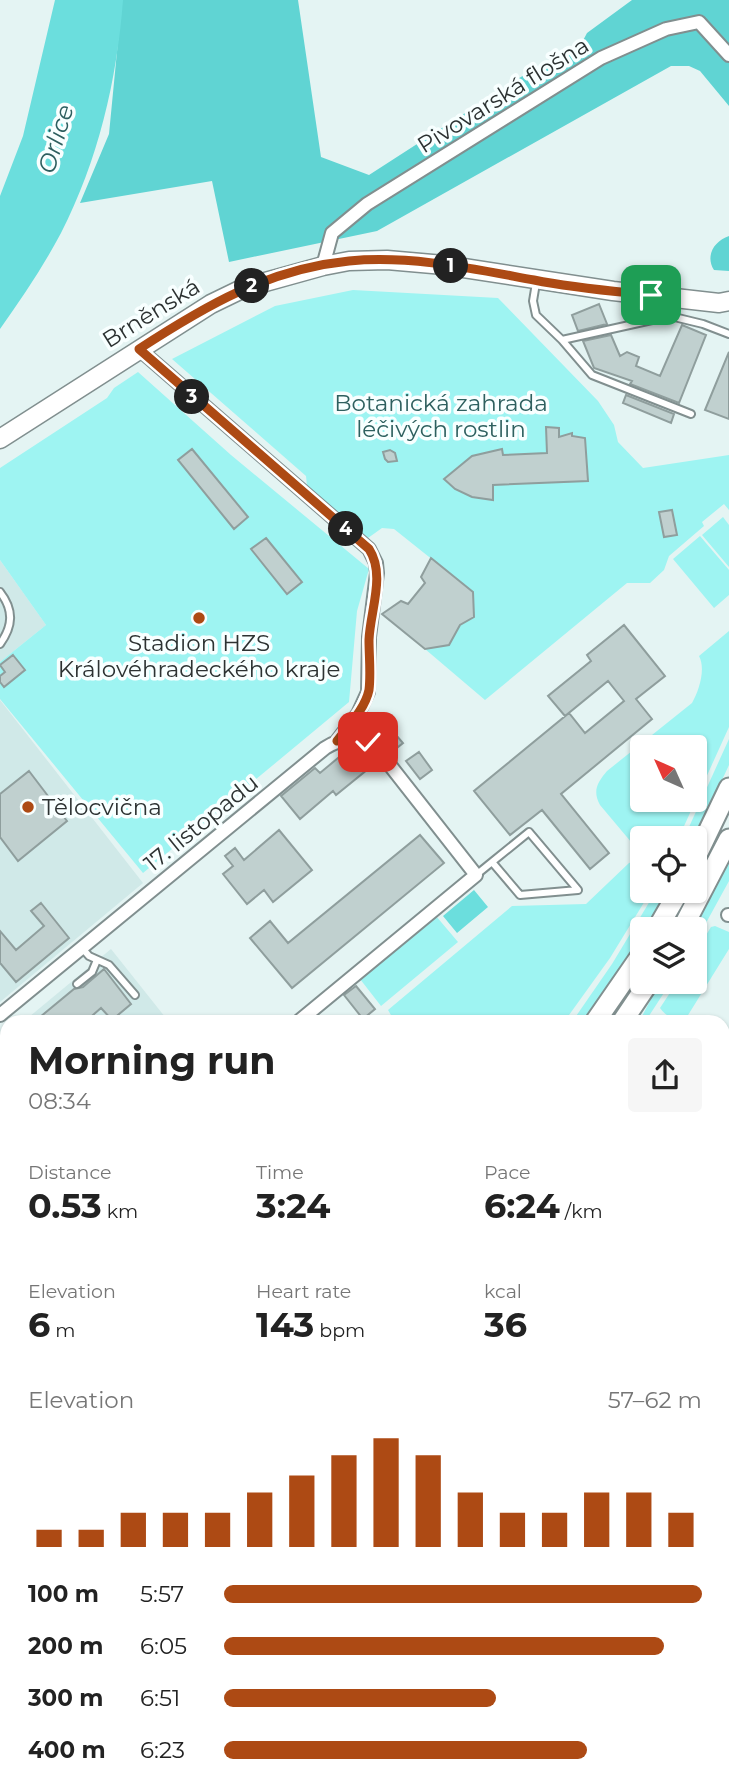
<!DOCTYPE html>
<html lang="en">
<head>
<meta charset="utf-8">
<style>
	:root { --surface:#fff; --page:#f6f6f6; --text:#222; --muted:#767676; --accent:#ad4a14 }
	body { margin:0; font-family:Montserrat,sans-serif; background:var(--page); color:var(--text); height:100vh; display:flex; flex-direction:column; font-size:26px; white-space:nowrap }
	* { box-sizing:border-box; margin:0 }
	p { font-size:23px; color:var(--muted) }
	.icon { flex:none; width:38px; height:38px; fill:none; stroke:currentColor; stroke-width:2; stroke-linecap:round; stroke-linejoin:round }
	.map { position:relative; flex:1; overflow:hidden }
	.panel { position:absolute; left:0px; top:1015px; width:730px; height:777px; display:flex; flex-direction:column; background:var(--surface); border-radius:21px 21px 0 0; box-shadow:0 2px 5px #0004 }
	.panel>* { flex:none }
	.needle { width:46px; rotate:315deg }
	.tools { position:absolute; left:630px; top:735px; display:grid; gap:14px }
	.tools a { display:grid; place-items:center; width:77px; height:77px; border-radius:7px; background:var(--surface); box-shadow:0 2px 5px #0004; font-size:35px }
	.pin { position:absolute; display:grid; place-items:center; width:60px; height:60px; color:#fff; margin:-30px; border-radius:14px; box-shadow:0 4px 10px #0006 }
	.km { position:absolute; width:35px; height:35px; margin:-18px; border-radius:50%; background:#222; color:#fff; font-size:19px; line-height:35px; text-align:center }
	.round { display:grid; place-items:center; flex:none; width:74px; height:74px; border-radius:7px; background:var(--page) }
	.summary { display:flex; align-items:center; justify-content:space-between; height:119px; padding:0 28px }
	h1 { font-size:38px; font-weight:700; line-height:52px }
	.metrics { display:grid; grid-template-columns:repeat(3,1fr); gap:10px; height:119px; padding:7px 28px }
	.metrics div { display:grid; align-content:center }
	.metrics b { font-size:35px; font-weight:700 }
	.metrics small { font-size:19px; font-weight:400 }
	.metrics p { font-size:19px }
	.chart { height:196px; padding:14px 28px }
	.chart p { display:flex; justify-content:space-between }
	.chart svg { width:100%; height:126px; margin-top:7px; stroke:var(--accent); stroke-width:6 }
	ul { padding:0 28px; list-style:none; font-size:23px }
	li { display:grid; grid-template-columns:112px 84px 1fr; align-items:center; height:52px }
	li i { height:18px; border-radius:9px; background:var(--accent) }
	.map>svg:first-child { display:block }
	.built { fill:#d0e9e8 }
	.green { fill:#9ef4f2; fill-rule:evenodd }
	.forest { fill:#60d4d3 }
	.water { fill:#6bdedd }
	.building { fill:#c0d0cf; stroke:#8f9e9d; stroke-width:2 }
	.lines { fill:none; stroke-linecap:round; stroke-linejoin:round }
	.lane-casing { stroke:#818f8f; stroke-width:10 }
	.street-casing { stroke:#818f8f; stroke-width:16 }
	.secondary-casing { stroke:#818f8f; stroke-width:21 }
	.primary-casing { stroke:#818f8f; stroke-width:23 }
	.lane { stroke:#fff; stroke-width:6 }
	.street { stroke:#fff; stroke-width:12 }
	.secondary { stroke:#fff; stroke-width:18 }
	.primary { stroke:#fff; stroke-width:19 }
	.route-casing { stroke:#fff; stroke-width:14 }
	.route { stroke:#ad4a14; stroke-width:9 }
	.poi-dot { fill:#ad4a14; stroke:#f8ffff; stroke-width:2.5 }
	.labels { text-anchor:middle; stroke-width:7; stroke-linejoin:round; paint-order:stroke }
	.street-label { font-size:23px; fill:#2c3232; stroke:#f8ffff }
	.park-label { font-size:23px; fill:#2e605f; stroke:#f8ffff }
	.poi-label { font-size:23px; fill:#2c3232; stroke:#f8ffff }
	.water-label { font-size:24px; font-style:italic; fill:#2d5f5f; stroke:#f8ffff }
</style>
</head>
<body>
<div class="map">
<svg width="729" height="1792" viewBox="0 0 729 1792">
	<rect width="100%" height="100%" fill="#e4f4f3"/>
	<path class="built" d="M0 560 46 625 0 662Z
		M0 700 143 883 0 1002Z
		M111 949 169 1022H23Z
		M7 1035V1247L0 1253V1041Z
		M7 1765V1785H57L61 1792H0V1769Z"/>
	<path class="green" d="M353 290 498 298 598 401 614 425 618 442 643 468 729 455V510L724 504 702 522 704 526 669 556 664 570 650 583H627L485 700 425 649 449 645 473 592 394 529 382 528 368 538 307 486 306 476 172 359 275 306Z
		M138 372 231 455 369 569 357 611 349 702 143 873 0 699V662L46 625 0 560V468L107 398 114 388Z
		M723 517 729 525V567L702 535Z
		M700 536 729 570V595L714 608 673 559Z
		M729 631V727L680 835 678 838H642V855L600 805C592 790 598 782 607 771L692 703C699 691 706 669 699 656ZM642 747H695V800H642Z
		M729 739V765L695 838H684Z
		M634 861 642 863V891H651L610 958 564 1022H395L388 1010 512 906 586 904 629 863Z
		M729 861V881L695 943 693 929Z
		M656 891H668L647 929H642V936L584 1022H572L612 964Z
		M436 916 458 942 381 1006 360 979Z
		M715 926 729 932V949L685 1020 688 1022C678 1022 666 1017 660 1008L677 982H695V953L711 927Z
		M660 982H671L645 1022H639Z
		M7 1277V1318L0 1314V1283Z
		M0 1381 7 1387V1428L0 1429Z
		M7 1575V1659L0 1660V1579Z
		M0 1676H7V1765L0 1769Z
		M112 1785H154L158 1792H116Z
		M315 1785H365L362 1792H318Z"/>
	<path class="forest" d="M122 0H298L321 157 369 175 524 75 577 52 587 33 632 0H729V106L700 71 689 66H671L377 231 229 262 212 181 80 203 109 134Z
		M729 236V271L714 270C705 256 714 241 729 236Z
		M723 1055 729 1059V1316L723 1323Z"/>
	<path class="water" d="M55 0H123C117 80 98 161 61 233 43 267 22 298 0 329V196L23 136Z
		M474 890 488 907 457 933 443 916Z"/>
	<path class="building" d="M599 304 607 324 578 331 572 315Z
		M682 325 706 335 679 403 630 384 632 381 594 368 583 341 611 335 620 356 627 352 639 357 636 366 660 376Z
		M729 352V419L705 410Z
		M626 395 674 414 671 423 623 403Z
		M546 427 559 428V437L572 433V436L585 438 588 481 493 485V500L472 497 455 489 444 479 472 456 502 449 503 455 547 453Z
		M192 449 248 517 234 529 178 460Z
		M390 450 395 453 397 461 388 462 385 459 383 452Z
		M672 510 677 535 664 537 659 512Z
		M266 538 302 582 287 594 251 549Z
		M431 558 473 592 474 617 460 625 449 645 425 649 382 614 401 601 408 604 425 583 421 577Z
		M624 625 665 676 636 699 652 719 561 794 609 853 590 869 542 810 510 835 474 791 569 713 585 733 624 701 608 681 565 716 548 696 591 661 587 655Z
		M13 655 25 670 4 687 0 682V676L5 672 0 665Z
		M390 728 403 743 393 751 380 736Z
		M350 748 368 769 336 795 333 791 300 819 281 796 315 768 320 773Z
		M419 752 432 770 420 779 406 761Z
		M29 771 67 821 18 861 0 837V794Z
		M279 830 312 870 273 902 264 890 247 904 223 874 233 866 225 856 235 848 244 860Z
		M420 835 444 863 292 988 250 938 270 921 288 943Z
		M41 903 69 938 16 982 0 963V931L16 950 44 926 31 911Z
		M104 969 131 1004 112 1020 101 1008 85 1022H34L74 989 83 987Z
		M356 986 375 1009 363 1019 344 995Z"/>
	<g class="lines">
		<defs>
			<path id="lane" d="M536 283 533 301 536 315 562 340 592 375 691 414
				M645 321 650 299
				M562 340 670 316 703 324 729 334
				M0 592C14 610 13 626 0 644
				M476 875 492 862 520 895 578 890 529 832 492 862
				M82 948 89 956 109 965 135 995
				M77 984 92 972 97 960
				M0 1666H7
				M723 1781 729 1777
				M166 1785 170 1792
				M704 1792 716 1785"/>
			<path id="street" d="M323 266 332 233 367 204 601 58 666 29 699 22 729 55
				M139 349 369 549 376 563 377 573 369 637 368 692 358 714 337 741
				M728 915H729
				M0 1015 325 748C344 736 360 736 378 750L476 875 298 1022
				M0 1269 7 1263
				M723 1640 729 1635
				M379 1792 382 1785
				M394 1792 397 1785"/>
			<path id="secondary" d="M0 439 211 304 244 288 323 266 349 261 387 260 444 265 613 291 719 303 729 301
				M0 1350 7 1355
				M0 1367 7 1372
				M723 1549 729 1546
				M723 1734 729 1744
				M455 1785 459 1792"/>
			<path id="primary" d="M695 859 729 788
				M657 929 679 891
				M682 929 729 839
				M595 1022 642 954
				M622 1022 649 982
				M0 1514 7 1509
				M0 1543 7 1538"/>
		</defs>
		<use href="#lane" class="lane-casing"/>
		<use href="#street" class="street-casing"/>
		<use href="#secondary" class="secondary-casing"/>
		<use href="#primary" class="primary-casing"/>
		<use href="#lane" class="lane"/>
		<use href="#street" class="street"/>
		<use href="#secondary" class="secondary"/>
		<use href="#primary" class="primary"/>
	</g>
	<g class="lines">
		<defs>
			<path id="route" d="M368 742 347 738 337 741C348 726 365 709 369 690 371 674 369 656 369 640 370 611 386 575 369 549L139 349C205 306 268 269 349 261 411 255 474 269 534 280 573 288 612 291 651 295"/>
		</defs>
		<use href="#route" class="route-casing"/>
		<use href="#route" class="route"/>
	</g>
	<g class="poi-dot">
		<circle cx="199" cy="618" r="7"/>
		<circle cx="28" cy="807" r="7"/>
	</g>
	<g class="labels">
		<g class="street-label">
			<text transform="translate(503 95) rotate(-32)" y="8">Pivovarská flošna</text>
			<text transform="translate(151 313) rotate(-32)" y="8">Brněnská</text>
			<text transform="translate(201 823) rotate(-39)" y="8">17. listopadu</text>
		</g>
		<g class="park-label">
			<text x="441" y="411">Botanická zahrada<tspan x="441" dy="26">léčivých rostlin</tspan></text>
		</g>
		<g class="poi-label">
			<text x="199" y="651">Stadion HZS<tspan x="199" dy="26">Královéhradeckého kraje</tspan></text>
			<text x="42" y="815" text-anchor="start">Tělocvična</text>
		</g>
		<g class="water-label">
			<text transform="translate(56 139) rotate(-73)" y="8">Orlice</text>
		</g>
	</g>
</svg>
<div class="tools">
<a><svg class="needle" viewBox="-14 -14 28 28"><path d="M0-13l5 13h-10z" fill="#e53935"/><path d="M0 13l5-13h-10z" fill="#767676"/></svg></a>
<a><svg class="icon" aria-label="locate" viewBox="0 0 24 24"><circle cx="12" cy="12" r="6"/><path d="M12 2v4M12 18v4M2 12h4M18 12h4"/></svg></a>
<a><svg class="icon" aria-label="layers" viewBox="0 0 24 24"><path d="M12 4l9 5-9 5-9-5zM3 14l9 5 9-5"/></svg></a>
</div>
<div class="pin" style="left:651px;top:295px;background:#1e9e55"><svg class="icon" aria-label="arrive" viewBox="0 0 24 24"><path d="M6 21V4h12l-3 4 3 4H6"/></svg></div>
<div class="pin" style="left:368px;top:742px;background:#d93025"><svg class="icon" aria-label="check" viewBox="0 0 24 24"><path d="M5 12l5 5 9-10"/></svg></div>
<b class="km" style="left:451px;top:266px">1</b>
<b class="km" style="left:252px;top:286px">2</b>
<b class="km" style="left:192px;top:397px">3</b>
<b class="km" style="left:346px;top:529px">4</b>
<section class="panel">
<div class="summary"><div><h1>Morning run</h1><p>08:34</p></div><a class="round"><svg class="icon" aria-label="share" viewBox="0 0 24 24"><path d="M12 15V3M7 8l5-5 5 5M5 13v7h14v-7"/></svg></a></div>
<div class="metrics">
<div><p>Distance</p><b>0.53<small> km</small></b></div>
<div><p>Time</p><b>3:24</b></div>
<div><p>Pace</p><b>6:24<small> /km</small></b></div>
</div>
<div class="metrics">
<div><p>Elevation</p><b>6<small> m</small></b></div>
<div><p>Heart rate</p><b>143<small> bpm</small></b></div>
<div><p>kcal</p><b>36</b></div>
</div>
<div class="chart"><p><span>Elevation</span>57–62 m</p>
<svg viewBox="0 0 160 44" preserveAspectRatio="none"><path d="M5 44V38M15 44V38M25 44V32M35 44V32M45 44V32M55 44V25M65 44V19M75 44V12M85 44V6M95 44V12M105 44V25M115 44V32M125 44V32M135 44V25M145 44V25M155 44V32"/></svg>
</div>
<ul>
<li><b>100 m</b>5:57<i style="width:100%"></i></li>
<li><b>200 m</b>6:05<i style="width:92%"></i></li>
<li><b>300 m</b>6:51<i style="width:57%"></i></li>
<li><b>400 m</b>6:23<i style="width:76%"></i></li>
</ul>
</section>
</div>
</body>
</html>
